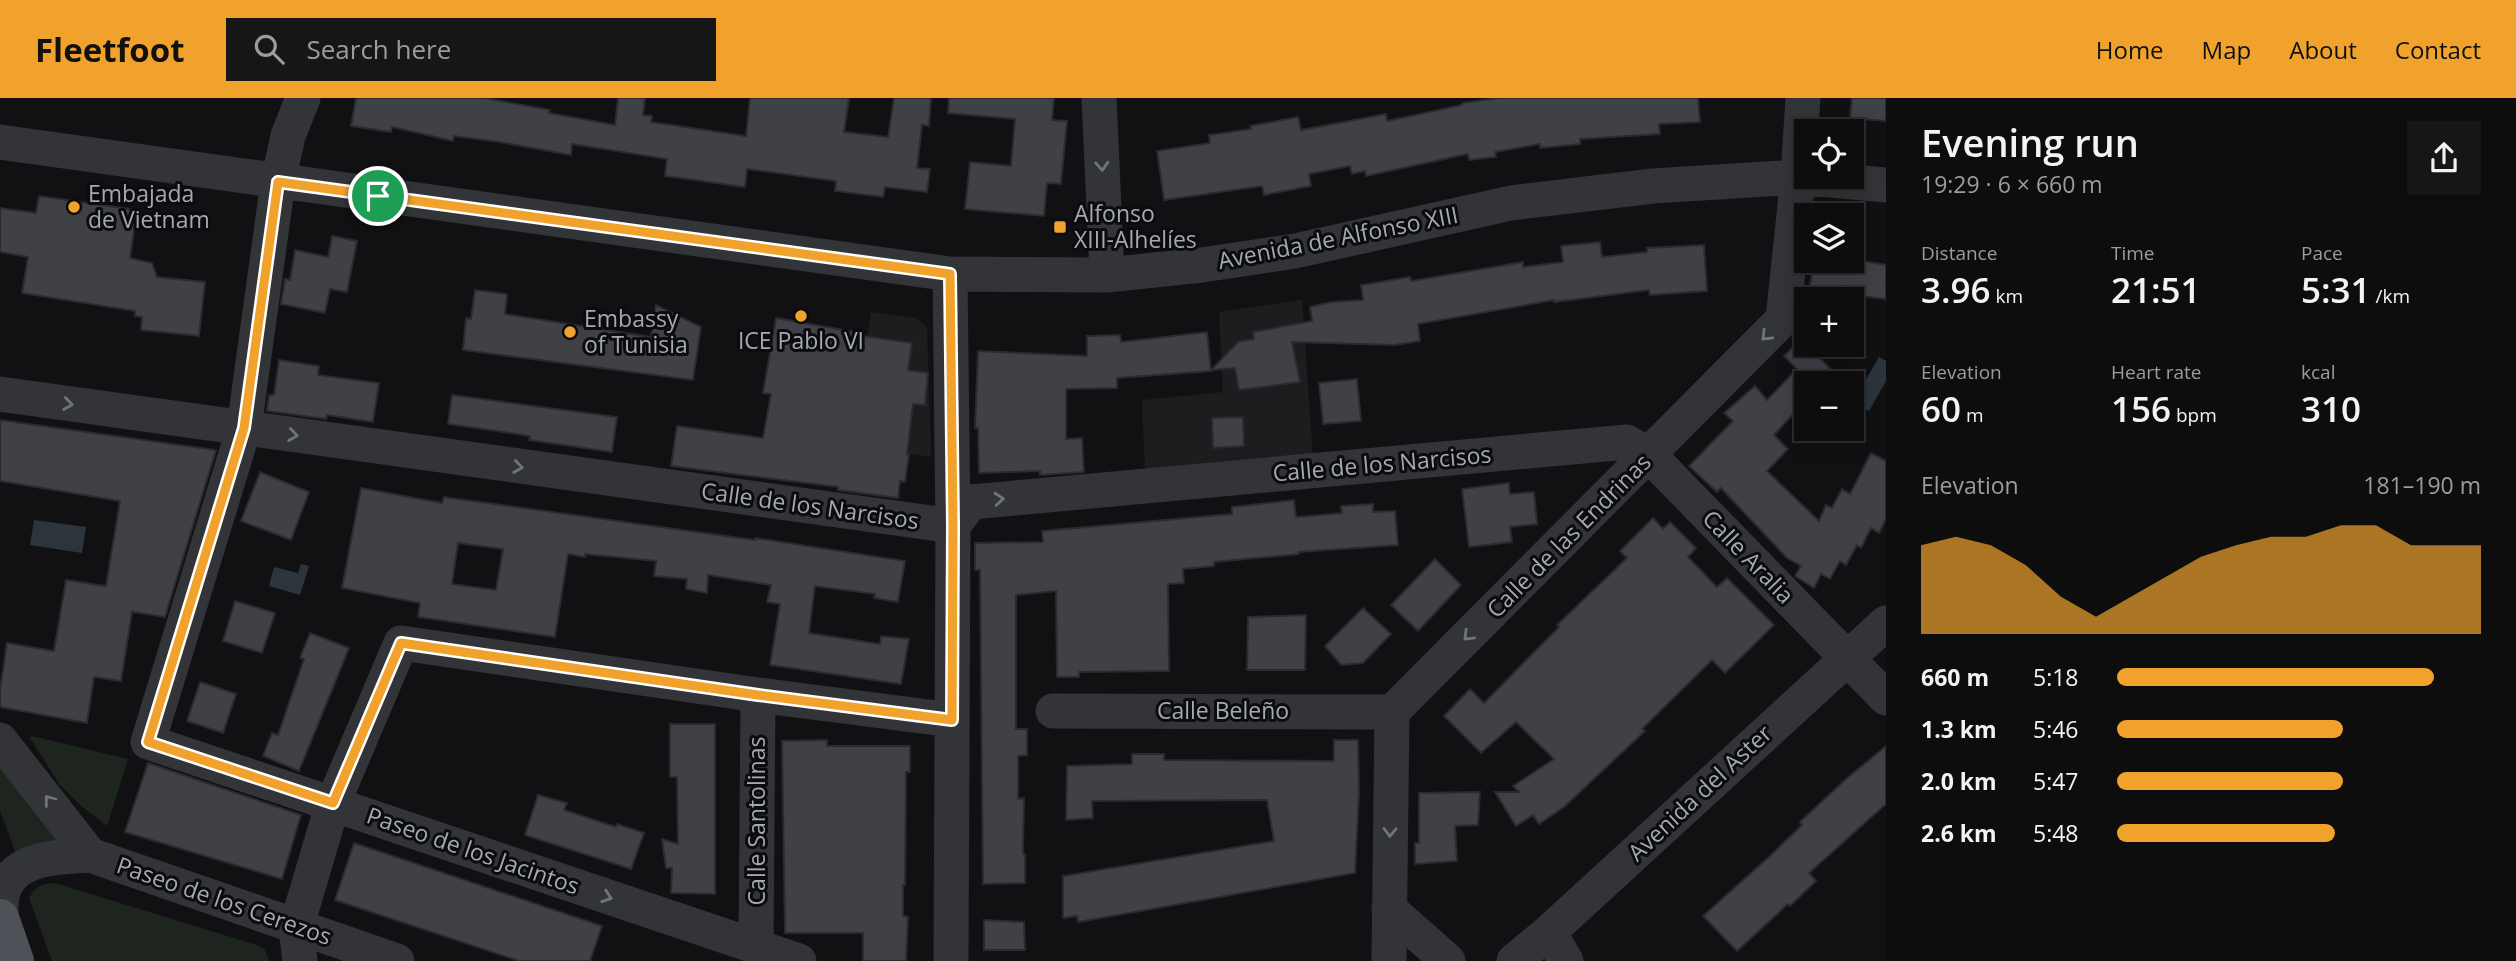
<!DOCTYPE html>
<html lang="en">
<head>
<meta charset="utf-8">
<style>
	:root { --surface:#0d0d0e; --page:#161617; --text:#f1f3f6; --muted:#9a9c9e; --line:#2d2d2e; --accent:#f0a22c }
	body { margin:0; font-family:"Open Sans",sans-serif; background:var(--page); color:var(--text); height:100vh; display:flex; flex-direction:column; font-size:26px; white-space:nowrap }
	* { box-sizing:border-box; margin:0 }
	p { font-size:23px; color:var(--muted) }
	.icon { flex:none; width:38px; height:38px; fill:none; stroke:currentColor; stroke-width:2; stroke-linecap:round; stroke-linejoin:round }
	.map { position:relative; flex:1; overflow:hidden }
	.sheet { display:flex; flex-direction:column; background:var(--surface); width:630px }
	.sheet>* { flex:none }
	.tools { position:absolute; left:1794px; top:21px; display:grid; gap:14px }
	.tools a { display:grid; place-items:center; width:70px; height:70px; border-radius:0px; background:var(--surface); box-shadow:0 4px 18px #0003,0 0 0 2px var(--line); font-size:35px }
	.pin { position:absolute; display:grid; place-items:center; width:60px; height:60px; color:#fff; margin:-30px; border:4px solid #fff; border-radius:50%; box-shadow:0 2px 7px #0007 }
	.round { display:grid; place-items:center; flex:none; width:74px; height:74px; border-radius:0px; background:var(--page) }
	.headline { display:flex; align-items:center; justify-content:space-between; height:119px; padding:0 35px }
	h1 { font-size:38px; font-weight:600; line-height:52px }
	.figures { display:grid; grid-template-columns:repeat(3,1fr); gap:10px; height:119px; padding:7px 35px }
	.figures div { display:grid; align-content:center }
	.figures b { font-size:35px; font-weight:600 }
	.figures small { font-size:19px; font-weight:400 }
	.figures p { font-size:19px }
	.chart { height:196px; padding:14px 35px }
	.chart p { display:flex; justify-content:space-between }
	.chart svg { width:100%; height:126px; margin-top:7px; fill:var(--accent); opacity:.7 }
	ul { padding:0 35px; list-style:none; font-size:23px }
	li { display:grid; grid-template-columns:112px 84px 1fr; align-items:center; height:52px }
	li i { height:18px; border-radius:9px; background:var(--accent) }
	header { display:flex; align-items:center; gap:42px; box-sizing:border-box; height:98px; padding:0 35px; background:var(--accent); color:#111 }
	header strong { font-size:33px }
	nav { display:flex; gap:38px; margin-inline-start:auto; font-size:24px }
	.search { width:490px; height:63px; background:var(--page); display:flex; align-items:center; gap:18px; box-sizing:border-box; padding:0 24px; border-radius:0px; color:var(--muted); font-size:26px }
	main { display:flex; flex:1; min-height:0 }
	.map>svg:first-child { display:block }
	.built { fill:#1d1d20 }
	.green { fill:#1e251e }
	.water { fill:#2b353b }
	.building { fill:#404146; stroke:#2b2b2f; stroke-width:2; fill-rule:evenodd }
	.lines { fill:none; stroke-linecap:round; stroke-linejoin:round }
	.minor { stroke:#323438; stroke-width:35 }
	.major { stroke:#4e5157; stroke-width:38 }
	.oneway { stroke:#70747c }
	.route-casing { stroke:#fff; stroke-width:14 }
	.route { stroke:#f0a22c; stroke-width:9 }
	.poi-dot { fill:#f0a22c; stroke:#0c0c0e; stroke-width:2.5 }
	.labels { text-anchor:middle; stroke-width:6; stroke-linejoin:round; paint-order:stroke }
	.poi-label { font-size:23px; fill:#a3a9b3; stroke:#0c0c0e; text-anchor:start }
	.street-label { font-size:23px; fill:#a3a9b3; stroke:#0c0c0e }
</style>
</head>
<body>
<header>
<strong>Fleetfoot</strong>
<div class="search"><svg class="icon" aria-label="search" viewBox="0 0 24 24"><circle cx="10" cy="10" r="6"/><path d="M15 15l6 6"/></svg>Search here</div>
<nav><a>Home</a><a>Map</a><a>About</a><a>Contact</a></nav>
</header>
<main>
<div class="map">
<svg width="1886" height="863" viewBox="0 0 1886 863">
	<rect width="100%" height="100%" fill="#111113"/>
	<path class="built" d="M1302 202 1313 359 1145 373 1142 302 1223 294 1219 214Z
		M871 214 916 220 927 229 931 359 852 348Z"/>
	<path class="green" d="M32 638 128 661 107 728 81 708 60 687 30 640Z
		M0 661 81 750 18 761 0 713Z
		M55 785 260 848 265 851 269 863H52L29 800C35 788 42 786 55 785Z"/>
	<path class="water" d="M1879 259 1886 263V283L1869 313 1853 304Z
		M34 422 86 429 82 455 30 447Z
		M301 466 309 468 300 497 269 488 274 469 298 475Z"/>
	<path class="building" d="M356 0H485L550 12 549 15 615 27 618 0H645L643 17 652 18 651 24 746 38 750 0H849L844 34 888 39 894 0H931L929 28 922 27 917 70 930 71 927 94 885 89 883 99 835 93 836 83 747 71 745 89 665 78 667 61 572 46 571 57 499 44 454 38 453 43 392 29 391 34 351 28Z
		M949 0H1054L1052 22 1067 23 1061 86 1047 85 1044 118 965 111 970 64 1011 68 1015 21 948 15Z
		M1498 0H1698L1700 24 1659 26 1660 36 1580 41V46L1540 50V46L1495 54 1496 59 1469 62 1468 56 1366 78 1365 73 1352 76 1350 68 1309 76 1311 88 1264 97 1262 88 1164 102 1157 53 1210 45 1209 37 1251 31 1250 28 1298 19 1301 32 1386 16 1387 23 1462 7V5Z
		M1852 0H1886V23L1850 20Z
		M39 98 137 112 130 160 152 165 157 179 205 184 199 238 141 232 142 219 135 218V213L22 195 28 159 0 154V110L36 115Z
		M332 138 357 143 347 194 330 191 325 215 281 206 285 181 290 182 295 152 328 159Z
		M1600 144 1602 159 1647 154V150L1704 147 1707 193 1650 197 1649 192 1554 204V202L1418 226 1420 243 1395 247 1292 244 1300 284 1239 292 1235 270 1211 272 1238 244 1254 241 1253 234 1312 223 1310 209 1331 204 1363 202 1361 187 1410 179 1411 183 1523 164V169L1563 164 1561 148Z
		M1852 161 1886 167V201L1852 197V201H1807L1813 170 1819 171 1820 163H1852Z
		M475 192 507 196 505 216 651 239 656 207 701 229 693 282 463 252 466 220 471 221Z
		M776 220 856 234V237L912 245 908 272 928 275 925 307 913 306 907 356H909L905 384 900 383 898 400 838 392V389L671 368 677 328 763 340 771 296 763 295Z
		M1207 234 1211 273 1117 280V290L1066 291V341L1082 340 1084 374 1040 377V373L979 375 978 330H975L978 253 1087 258V238L1120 237 1121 244Z
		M1801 241 1844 285H1806V302L1774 337 1788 351 1767 373 1819 423 1826 407 1832 410 1842 391 1850 396 1871 355 1886 363V421L1879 435 1871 430 1861 450 1857 447 1846 467 1840 463 1830 481 1821 476 1814 490 1795 478 1801 468 1787 460 1721 390 1717 394 1689 368 1733 323 1724 315 1755 288 1767 302 1797 271 1784 258Z
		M279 262 319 268 318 277 379 285 373 324 327 317 326 321 267 313 269 297H274Z
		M1357 281 1361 323 1323 326 1319 285Z
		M452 297 617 319 612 354 529 342 530 338 448 326Z
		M1243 319 1244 348 1213 350 1212 320Z
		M0 322 216 352 165 519 132 514 121 583 94 579 87 625 0 609V592L7 545 54 553 66 482 106 488 120 403 0 383Z
		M260 374 309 394 291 442 241 423Z
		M1509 385 1510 396 1534 394 1537 426 1510 429 1512 444 1469 449 1462 391Z
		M361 390 442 405 444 399 755 442V440L905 463 898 504 874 500 875 496 815 488 809 535 880 546 881 538 909 541 901 586 770 567 780 506 767 504 771 487 708 477 707 495 686 491 687 481 654 478 656 463 585 456V459L568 456 555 539 418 519 420 505 342 490ZM458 445 503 451 496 492 452 486Z
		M1294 402 1296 419 1342 415 1341 408 1373 406V414L1395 413 1398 447 1299 454V456L1214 464V468L1183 471 1184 485 1168 486 1169 573 1079 574V579H1057L1056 493 1016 497V631H1027V657L1018 658V701L1024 700 1023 756H1025V785L983 786 980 472H975V445L1043 444 1042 433 1232 416V409Z
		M1653 420 1663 431 1670 424 1696 450 1688 459 1717 489 1727 480 1774 527 1725 575 1712 562 1642 631 1645 633 1564 709 1539 726 1533 717 1516 728 1495 694H1519L1513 688 1554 661 1516 624 1481 655 1444 618 1470 591 1484 605 1559 529 1557 527 1627 460 1620 453Z
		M1435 461 1461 487 1418 533 1391 507Z
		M235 503 275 515 262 555 223 543Z
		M1363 510 1391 536 1363 565 1341 567 1325 548Z
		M1306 517 1305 572H1247L1248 519Z
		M310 535 349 550 299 673 263 658 272 635 278 637 304 561 300 560Z
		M200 584 236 596 223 635 187 623Z
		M670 626H715V796L671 795 672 770H666L662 741 678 746 677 679H670Z
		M827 642V648H910V674H906L905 787H903V818L908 819 906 863H863V835H785L782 643Z
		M1334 642H1358L1359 695 1355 775 1078 824 1077 818 1063 820V778L1274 743 1267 702 1092 703 1093 720 1066 722 1067 668 1132 666V656H1164V662L1334 663Z
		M1886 648V706L1809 775 1816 783 1790 808 1788 806 1737 853 1703 818 1771 757 1802 727 1800 724 1846 681Z
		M148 665 301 717 282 781 125 734Z
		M1480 694 1478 727 1455 728 1457 763 1415 766V745H1419V695Z
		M538 697 567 705 564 712 616 729 617 726 644 735 631 771 525 737Z
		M354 745 602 828 590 863H519L335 802Z
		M984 822 1024 824 1025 852H984Z"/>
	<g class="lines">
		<path class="minor" d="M303 0 288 38 278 84 244 330 148 644 799 863
			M1099 0 1107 177
			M0 44 950 176 1107 177 1202 167 1295 153 1511 105 1653 88 1798 79 1886 87
			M950 176 953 428 951 863
			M0 296 953 428 971 404 1627 344 1649 357 1886 600
			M1053 613 1392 614
			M0 642 90 757
			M1389 811 1448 863
			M1 822C1 811 0 799 5 789 18 758 62 759 90 757L397 863
			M1549 834 1566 863
			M756 849 758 597
			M300 863 296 830 333 705 401 545 758 597 952 622
			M1389 863 1392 614 1783 221 1798 79 1803 0
			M1514 863 1549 834 1886 525"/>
		<path class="major" d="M0 820 15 863"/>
	</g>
	<defs><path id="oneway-chevron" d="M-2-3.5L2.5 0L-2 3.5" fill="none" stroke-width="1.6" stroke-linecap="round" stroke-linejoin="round" transform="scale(1.75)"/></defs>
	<g class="oneway">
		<use href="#oneway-chevron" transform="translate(1102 68) rotate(87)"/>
		<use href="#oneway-chevron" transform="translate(1766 238) rotate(135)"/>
		<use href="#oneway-chevron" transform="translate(68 306) rotate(8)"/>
		<use href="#oneway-chevron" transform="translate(293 337) rotate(8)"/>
		<use href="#oneway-chevron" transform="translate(518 369) rotate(8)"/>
		<use href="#oneway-chevron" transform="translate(999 401) rotate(-5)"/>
		<use href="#oneway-chevron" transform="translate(1468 538) rotate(135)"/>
		<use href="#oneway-chevron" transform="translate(49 702) rotate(-128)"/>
		<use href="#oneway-chevron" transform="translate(1390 734) rotate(91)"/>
		<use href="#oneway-chevron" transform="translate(607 799) rotate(19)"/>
	</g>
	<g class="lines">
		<defs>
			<path id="route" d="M278 84 950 176 953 428 952 622 758 597 401 545 333 705 148 644 244 330Z"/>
		</defs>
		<use href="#route" class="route-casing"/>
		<use href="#route" class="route"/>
	</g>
	<g class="poi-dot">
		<circle cx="74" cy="109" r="7"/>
		<rect x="1053" y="122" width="14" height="14" rx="3.5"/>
		<circle cx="801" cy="218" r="7"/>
		<circle cx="570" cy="234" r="7"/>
	</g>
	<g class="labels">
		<g class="poi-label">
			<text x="88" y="104">Embajada<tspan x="88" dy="26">de Vietnam</tspan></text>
			<text x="1074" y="124">Alfonso<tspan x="1074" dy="26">XIII-Alhelíes</tspan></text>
			<text x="584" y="229">Embassy<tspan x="584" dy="26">of Tunisia</tspan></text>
			<text x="801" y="251" text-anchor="middle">ICE Pablo VI</text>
		</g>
		<g class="street-label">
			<text transform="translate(1338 140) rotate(-11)" y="8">Avenida de Alfonso XIII</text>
			<text transform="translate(1382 366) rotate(-5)" y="8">Calle de los Narcisos</text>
			<text transform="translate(810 408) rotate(8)" y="8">Calle de los Narcisos</text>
			<text transform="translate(1569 438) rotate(-45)" y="8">Calle de las Endrinas</text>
			<text transform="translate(1748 459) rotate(46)" y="8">Calle Aralia</text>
			<text x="1223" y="621">Calle Beleño</text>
			<text transform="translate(1700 695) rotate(-43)" y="8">Avenida del Aster</text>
			<text transform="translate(757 723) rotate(-90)" y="8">Calle Santolinas</text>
			<text transform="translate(473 753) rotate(19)" y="8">Paseo de los Jacintos</text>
			<text transform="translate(224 803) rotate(19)" y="8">Paseo de los Cerezos</text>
		</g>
	</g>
</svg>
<div class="tools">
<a><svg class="icon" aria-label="locate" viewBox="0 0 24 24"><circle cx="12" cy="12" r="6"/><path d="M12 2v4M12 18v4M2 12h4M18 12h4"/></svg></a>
<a><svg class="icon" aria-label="layers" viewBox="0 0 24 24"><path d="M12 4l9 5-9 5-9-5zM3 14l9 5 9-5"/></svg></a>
<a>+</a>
<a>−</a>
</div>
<div class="pin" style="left:378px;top:98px;background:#1e9e55"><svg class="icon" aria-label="arrive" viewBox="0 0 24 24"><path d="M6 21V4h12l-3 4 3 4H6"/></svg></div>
</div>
<section class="sheet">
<div class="headline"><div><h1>Evening run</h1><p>19:29 · 6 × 660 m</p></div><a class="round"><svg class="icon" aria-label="share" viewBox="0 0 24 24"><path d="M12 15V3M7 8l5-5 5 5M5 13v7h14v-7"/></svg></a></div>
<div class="figures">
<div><p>Distance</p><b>3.96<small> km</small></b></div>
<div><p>Time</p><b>21:51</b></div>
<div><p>Pace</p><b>5:31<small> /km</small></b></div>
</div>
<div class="figures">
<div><p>Elevation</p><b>60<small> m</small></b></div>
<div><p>Heart rate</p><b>156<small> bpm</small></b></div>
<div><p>kcal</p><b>310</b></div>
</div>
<div class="chart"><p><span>Elevation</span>181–190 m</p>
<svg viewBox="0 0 160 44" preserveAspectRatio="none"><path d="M0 44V13L10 10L20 13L30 20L40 31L50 38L60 31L70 24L80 17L90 13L100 10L110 10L120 6L130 6L140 13L150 13L160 13V44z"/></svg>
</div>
<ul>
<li><b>660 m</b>5:18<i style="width:87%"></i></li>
<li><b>1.3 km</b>5:46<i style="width:62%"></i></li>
<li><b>2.0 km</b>5:47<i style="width:62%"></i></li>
<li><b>2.6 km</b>5:48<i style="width:60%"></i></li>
</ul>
</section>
</main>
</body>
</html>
